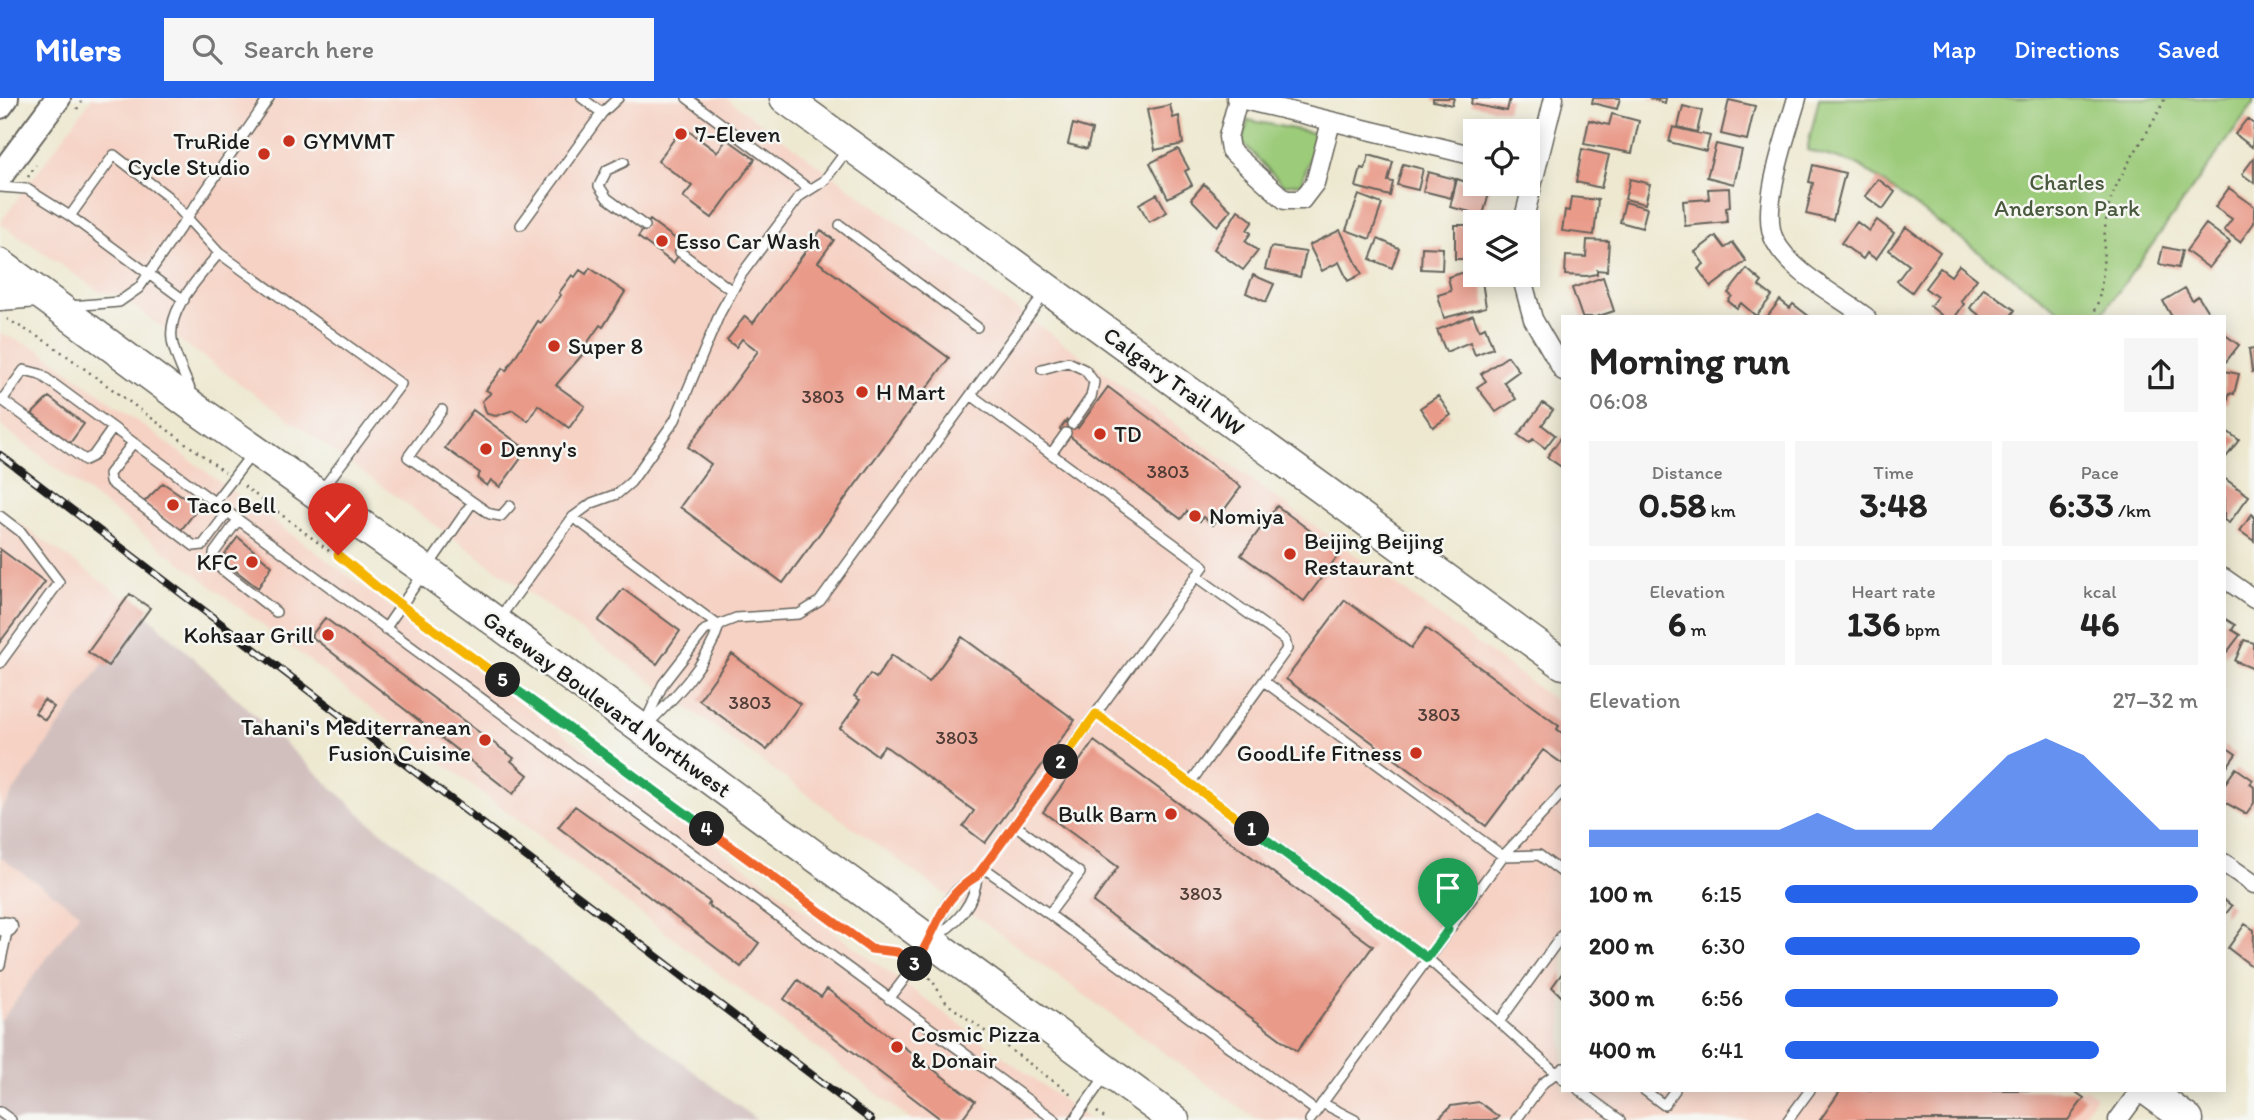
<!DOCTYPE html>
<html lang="en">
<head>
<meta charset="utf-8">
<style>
	:root { --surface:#fff; --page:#f6f6f6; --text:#222; --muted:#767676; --accent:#2563eb }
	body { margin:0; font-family:Itim,sans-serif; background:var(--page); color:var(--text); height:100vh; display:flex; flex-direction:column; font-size:26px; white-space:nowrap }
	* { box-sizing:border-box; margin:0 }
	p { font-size:23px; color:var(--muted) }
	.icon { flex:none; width:38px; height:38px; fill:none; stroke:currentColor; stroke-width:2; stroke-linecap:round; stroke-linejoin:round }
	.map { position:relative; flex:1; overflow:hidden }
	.side { position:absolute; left:1561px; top:217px; width:665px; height:777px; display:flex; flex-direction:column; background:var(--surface); border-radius:0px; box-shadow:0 4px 18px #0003 }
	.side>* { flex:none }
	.tools { position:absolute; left:1463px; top:21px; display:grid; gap:14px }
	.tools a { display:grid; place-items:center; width:77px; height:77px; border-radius:0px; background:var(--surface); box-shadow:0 4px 18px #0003; font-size:35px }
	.pin { position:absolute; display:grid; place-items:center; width:60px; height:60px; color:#fff; margin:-72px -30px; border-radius:50% 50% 50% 0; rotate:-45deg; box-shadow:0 0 7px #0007 }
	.pin .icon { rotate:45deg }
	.km { position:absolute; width:35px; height:35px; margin:-18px; border-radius:50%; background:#222; color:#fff; font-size:19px; line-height:35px; text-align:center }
	.round { display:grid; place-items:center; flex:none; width:74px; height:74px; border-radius:0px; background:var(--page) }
	.overview { display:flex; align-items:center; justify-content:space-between; height:119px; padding:0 28px }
	h1 { font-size:38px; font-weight:700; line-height:52px }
	.stats { display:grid; grid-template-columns:repeat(3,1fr); gap:10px; height:119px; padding:7px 28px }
	.stats div { display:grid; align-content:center; border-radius:0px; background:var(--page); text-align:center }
	.stats b { font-size:35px; font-weight:700 }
	.stats small { font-size:19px; font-weight:400 }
	.stats p { font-size:19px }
	.chart { height:196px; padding:14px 28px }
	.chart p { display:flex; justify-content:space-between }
	.chart svg { width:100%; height:126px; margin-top:7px; fill:var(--accent); opacity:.7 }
	ul { padding:0 28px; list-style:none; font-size:23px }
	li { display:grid; grid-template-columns:112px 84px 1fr; align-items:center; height:52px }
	li i { height:18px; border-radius:9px; background:var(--accent) }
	header { display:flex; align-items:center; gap:42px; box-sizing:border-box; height:98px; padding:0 35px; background:var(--accent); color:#fff }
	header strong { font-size:33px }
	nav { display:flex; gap:38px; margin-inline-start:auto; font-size:24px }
	.search { width:490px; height:63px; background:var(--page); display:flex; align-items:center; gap:18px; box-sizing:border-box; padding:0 24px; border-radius:0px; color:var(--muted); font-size:26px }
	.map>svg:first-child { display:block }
	.built { fill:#f6d2c4 }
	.industrial { fill:#d1bfbe }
	.green { fill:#9ccb7a; stroke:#5c744b; stroke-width:2 }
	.building { fill:#e99a88 }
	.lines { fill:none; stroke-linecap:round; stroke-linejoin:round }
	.service-casing { stroke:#65635b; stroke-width:12 }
	.minor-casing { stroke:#65635b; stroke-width:21 }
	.secondary-casing { stroke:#65635b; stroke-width:28 }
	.trunk-casing { stroke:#65635b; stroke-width:33 }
	.path { stroke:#65635b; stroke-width:2.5; stroke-dasharray:2 5; stroke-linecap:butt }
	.service { stroke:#fff; stroke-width:9 }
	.minor { stroke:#fff; stroke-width:18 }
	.secondary { stroke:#fff; stroke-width:24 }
	.trunk { stroke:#fff; stroke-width:30 }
	.rail-casing { stroke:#1c1c1c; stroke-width:8 }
	.rail { stroke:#f6f6f2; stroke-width:5; stroke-dasharray:16; stroke-linecap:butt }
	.split-1-casing { stroke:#fff; stroke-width:14 }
	.split-2-casing { stroke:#fff; stroke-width:14 }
	.split-3-casing { stroke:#fff; stroke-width:14 }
	.split-4-casing { stroke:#fff; stroke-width:14 }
	.split-5-casing { stroke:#fff; stroke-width:14 }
	.split-6-casing { stroke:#fff; stroke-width:14 }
	.split-1 { stroke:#22a559; stroke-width:9 }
	.split-2 { stroke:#f5b400; stroke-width:9 }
	.split-3 { stroke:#f0652b; stroke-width:9 }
	.split-4 { stroke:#f0652b; stroke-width:9 }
	.split-5 { stroke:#22a559; stroke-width:9 }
	.split-6 { stroke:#f5b400; stroke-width:9 }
	.poi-dot { fill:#c8321e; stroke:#f6f6f2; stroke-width:2.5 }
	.labels { text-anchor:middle; stroke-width:5; stroke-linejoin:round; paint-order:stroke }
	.number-label { font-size:19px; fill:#4f3c37 }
	.poi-label { font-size:23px; fill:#1c1c1c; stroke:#f6f6f2; text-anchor:start }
	.park-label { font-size:23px; fill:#49593d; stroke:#f6f6f2 }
	.street-label { font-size:23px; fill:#1c1c1c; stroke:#f6f6f2 }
</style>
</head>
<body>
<header>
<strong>Milers</strong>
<div class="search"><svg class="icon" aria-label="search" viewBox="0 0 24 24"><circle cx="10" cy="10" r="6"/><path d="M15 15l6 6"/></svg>Search here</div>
<nav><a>Map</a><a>Directions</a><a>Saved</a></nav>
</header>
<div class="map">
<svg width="2254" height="1022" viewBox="0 0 2254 1022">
	<rect width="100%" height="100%" fill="#f6f6f2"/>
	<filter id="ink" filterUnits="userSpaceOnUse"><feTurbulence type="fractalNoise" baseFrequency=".0143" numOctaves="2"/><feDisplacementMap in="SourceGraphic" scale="14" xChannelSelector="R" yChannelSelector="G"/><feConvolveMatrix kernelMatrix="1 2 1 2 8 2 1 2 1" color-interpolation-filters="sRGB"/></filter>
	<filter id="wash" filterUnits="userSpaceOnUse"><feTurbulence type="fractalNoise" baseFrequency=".00686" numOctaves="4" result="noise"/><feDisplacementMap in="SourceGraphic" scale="28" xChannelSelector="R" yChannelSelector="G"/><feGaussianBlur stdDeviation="1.57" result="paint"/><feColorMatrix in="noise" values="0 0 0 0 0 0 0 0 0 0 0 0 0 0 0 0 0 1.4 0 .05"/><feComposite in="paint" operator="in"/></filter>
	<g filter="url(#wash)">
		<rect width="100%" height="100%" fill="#ede8cf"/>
		<path class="built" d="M92 0H726L1563 608V992H2088L2096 998 2079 1022H1257L116 196 100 194 0 125Z
			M0 235 40 252 1090 1022H911L0 327Z
			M0 412 141 511 0 713Z
			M0 759 81 815 0 924Z"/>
		<path class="industrial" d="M141 511 368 723 757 1022H0V924L80 815 0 759V713Z"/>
		<path class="green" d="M1819 0H2254V5L2100 219H2068L1859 67 1807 52Z
			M1248 22 1319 36 1301 85 1283 87 1242 44Z"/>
		<g id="blocks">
			<path class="building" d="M1433 0H1454L1452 7 1433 3Z
				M1472 0H1510L1507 13 1471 6Z
				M1593 0H1620L1617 11 1592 5Z
				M1649 0H1666L1665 5Z
				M1729 2 1755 8 1747 42 1721 36Z
				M1170 7 1173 20 1179 18 1183 46 1155 52 1147 12Z
				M1683 8 1702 13 1697 34 1678 29Z
				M1612 16 1639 23 1632 55 1584 46 1589 22 1609 27Z
				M2247 21 2254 26 2252 49 2235 36Z
				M1073 26 1092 32 1087 51 1068 46Z
				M683 29 717 54 727 41 755 61 712 120 683 99 692 88 658 63Z
				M1673 29 1710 38 1706 53 1669 44Z
				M1716 46 1742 52 1734 86 1707 79Z
				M1178 51 1189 71 1185 73 1192 87 1168 100 1150 65Z
				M1582 51 1609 57 1601 90 1576 84Z
				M1369 57 1393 64 1388 83 1393 84 1390 98 1356 89 1361 70 1365 71Z
				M2254 60V85L2242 76Z
				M1403 66 1423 71 1418 92 1397 87Z
				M1813 67 1845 75 1833 122 1806 116 1813 85 1809 84Z
				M1428 74 1455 81 1451 100 1423 93Z
				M1457 81 1490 92 1483 117 1450 109Z
				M1630 81 1650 86 1645 106 1625 101Z
				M1878 81 1895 94 1883 111 1865 98Z
				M1204 86 1231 112 1217 128 1191 101Z
				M1729 90 1730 109 1726 110 1727 124 1685 128 1683 103 1709 101 1708 91Z
				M2229 90 2254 108V125L2240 144 2224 132 2232 121 2215 109Z
				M1157 96 1167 114 1149 124 1139 106Z
				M1359 97 1382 106 1370 141 1346 132Z
				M1571 99 1598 102 1594 137 1562 133 1565 112 1569 113Z
				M1625 104 1647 110 1642 130 1620 124Z
				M1238 112 1253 123 1247 132 1251 135 1245 143 1258 153 1243 172 1214 151Z
				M650 122 685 148 673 165 638 139Z
				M1877 122 1894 135 1876 161 1867 155 1863 161 1841 145 1857 124 1869 133Z
				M2206 126 2230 144 2209 170 2186 153Z
				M1455 127H1475V161H1455Z
				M1906 129 1940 154 1912 194 1897 183 1909 167 1889 152Z
				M821 132 834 142 818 164 949 260 783 485 680 409 711 366 688 349 758 253 742 241 736 249 727 242 745 218 753 225Z
				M1340 132 1362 176 1348 183 1339 164 1322 173 1309 147Z
				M1716 138 1725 150 1733 145 1746 163 1711 189 1698 171 1704 166 1695 154Z
				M1378 141 1399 150 1392 170 1370 161Z
				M1587 142 1609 143 1607 173 1597 172V176L1586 178 1565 177 1566 158 1586 159Z
				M1271 149 1306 154 1300 179 1265 171Z
				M1422 149 1443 150 1442 172 1421 171Z
				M2163 149 2182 153 2178 170 2159 166Z
				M1959 167 1977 181 1961 203 1964 206 1955 219H1944L1930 208 1937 199 1925 190 1940 170 1951 178Z
				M590 170 625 194 603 229 600 227 581 254 583 256 556 287 585 308 569 330 538 307 528 323 513 312 496 318 487 316 482 303 491 295 486 292 503 270 506 273 538 223 541 225 561 197 559 195 572 177 575 179 580 172 586 176Z
				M1475 171V177H1481L1486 209 1444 220 1438 197 1451 193 1448 179Z
				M1747 171 1762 184 1759 188 1772 198 1756 218 1741 205 1737 210 1728 203 1732 198 1728 195Z
				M1253 177 1274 186 1266 204 1246 195Z
				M1603 179 1614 213 1596 219H1582L1572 190Z
				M1984 190 2015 212 2010 219H1982L1970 210Z
				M2185 190 2192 202 2198 198 2211 219H2172L2163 203Z
				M1780 202 1790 210 1793 206 1810 219H1767Z
				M1473 217 1479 232 1485 229 1493 250 1475 257 1470 244 1446 254 1437 232Z
				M2224 236 2239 247 2224 266Z
				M2254 250V274H2252L2249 251Z
				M1508 258 1519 273 1504 284 1516 301 1496 314 1477 289 1486 283 1481 276Z
				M2224 273 2239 276 2234 296 2229 295 2227 305 2224 304Z
				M1108 289 1241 389 1213 427 1203 419 1200 423 1187 413 1181 421 1060 331 1067 322 1078 330Z
				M1438 298 1451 317 1433 329 1420 310Z
				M49 299 84 326 70 345 32 316Z
				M1543 305 1553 312 1542 327 1555 337 1545 350 1533 341 1529 345 1518 337Z
				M473 312 527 352 500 389 491 382 487 388 477 380 480 375 445 350Z
				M2224 331 2239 342 2224 362Z
				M1563 337V370L1547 359Z
				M2224 380 2249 398 2229 425 2224 422Z
				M163 385 199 409 181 432 144 404Z
				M1277 408 1340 455 1304 503 1241 457Z
				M2252 416 2254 418V443L2240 433Z
				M238 439 272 468 258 490 221 461Z
				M0 451 45 484 0 544Z
				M623 491 680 533 657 566 598 523Z
				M130 496 150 510 108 568 88 554Z
				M1345 502 1411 550 1426 530 1559 628 1557 631 1563 636V666L1543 652 1486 728 1286 581Z
				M325 520 514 660 511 663 528 677 513 696 311 538Z
				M2224 520 2235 527 2232 532 2240 537 2224 558Z
				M962 539 1075 622 985 745 963 728 974 713 888 650 884 648 877 657 840 630 860 602 854 598 870 576 876 580 892 557 929 584Z
				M2244 542 2254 545V571L2235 563Z
				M732 556 800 606 767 652 699 602Z
				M44 602 54 609 45 622 35 615Z
				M1094 643 1373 848 1297 953 1093 804 1118 769 1043 714Z
				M2224 648 2236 656 2224 673Z
				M2236 670 2253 682 2250 686 2254 689V705L2246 716 2224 704V687Z
				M575 708 710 804 708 807 759 845 741 869 558 729Z
				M2224 802 2232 808 2224 818Z
				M2245 826 2254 832 2253 869 2228 850Z
				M1563 874V900L1552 889Z
				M798 882 821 899 827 891 975 1003 961 1022H942L784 901Z
				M1841 992H2073L2084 1000 2068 1022H1820Z
				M1479 1004 1499 1019 1496 1022H1437L1451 1008Z"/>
		</g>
	</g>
	<g filter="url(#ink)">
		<use href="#blocks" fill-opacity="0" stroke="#65635b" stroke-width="2"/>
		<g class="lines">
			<defs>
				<path id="service" d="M582 0 602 15
					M687 0 809 91
					M624 64 607 72 599 88 607 100 645 128
					M0 89 27 91 70 118
					M521 127 602 15 618 0
					M840 127 977 229
					M680 154 731 192
					M184 202 70 118 114 57 167 98 219 155 401 286 321 393
					M71 208 119 204 139 190 269 0
					M1042 271 1068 264 1085 272 1094 284 1091 299 1072 326
					M193 299C187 282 177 264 173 247 164 213 200 179 219 155
					M442 312 408 359 490 416 501 418 510 408
					M113 330 93 358 85 362 2 302 24 272 40 276 1055 1022
					M133 345 109 376 110 384 194 448 203 447 227 415
					M1051 356 1066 335
					M214 405 251 357
					M0 418 21 434 59 484 0 565
					M573 419 592 405 617 396 631 384 675 322 720 215 741 177 800 98 824 83 847 52
					M238 422 214 455V465L276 514
					M498 522 573 419 719 528
					M385 531 472 405
					M1265 584 1503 758 1539 757 1563 775
					M1096 616 1427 860 1563 981
					M644 627 663 586 705 532 736 520 799 516 820 503 1046 194
					M647 627C675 599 707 567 719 528
					M1190 685 1287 551 1285 542 1196 478
					M984 770 1049 816 1080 775 1015 727
					M1049 816 1316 1013
					M935 840C957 824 975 806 977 778
					M0 867 8 829
					M889 901C903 883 916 866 928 847 948 815 937 801 977 778L1204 468 971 297
					M1499 924 1563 836
					M1579 992 1620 1022
					M1644 992 1664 1007 1675 992
					M1322 1005 1355 1022
					M0 1014 11 1022
					M1074 1022 1106 977
					M1310 1022 1503 758 1563 694
					M1516 1022 1543 985 1563 970
					M1788 1022 1810 992"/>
				<path id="minor" d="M1236 0 1475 58
					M1797 0C1788 33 1758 113 1775 143 1792 175 1837 197 1866 219
					M1238 1 1228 39 1230 52 1285 102H1302L1315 85 1331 24
					M1523 124 1554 0
					M1521 177 1533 221 1563 273
					M2224 480 2254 501
					M2224 765 2254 786
					M0 828 8 829
					M2118 1022 2140 992"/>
				<path id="secondary" d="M0 8 6 0
					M0 78 58 0"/>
				<path id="trunk" d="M785 0 1563 566
					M0 166 199 313 424 471 1174 1022
					M0 197 37 194
					M2147 992 2188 1022"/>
			</defs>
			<use href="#service" class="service-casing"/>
			<use href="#minor" class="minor-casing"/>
			<use href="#secondary" class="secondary-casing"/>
			<use href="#trunk" class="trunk-casing"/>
			<path class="path" d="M77 11 85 0
				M28 79 36 67
				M2092 219C2110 184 2098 139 2111 101 2124 65 2150 35 2165 0
				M7 221 52 247 225 374
				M244 388 392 501
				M411 515 871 851 897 854 905 860
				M924 875C936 883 938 897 949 907L1074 998
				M1097 1014 1107 1022"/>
			<use href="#service" class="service"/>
			<use href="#minor" class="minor"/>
			<use href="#secondary" class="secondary"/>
			<use href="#trunk" class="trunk"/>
			<defs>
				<path id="rail" d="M0 357 871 1022"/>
			</defs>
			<use href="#rail" class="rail-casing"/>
			<use href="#rail" class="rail"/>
		</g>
	</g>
	<g class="lines" filter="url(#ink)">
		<defs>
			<path id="split-1" d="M1252 731 1427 860 1448 832"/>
			<path id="split-2" d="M1061 664 1096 616 1252 731"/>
			<path id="split-3" d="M915 866C938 832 939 800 977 778L1061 664"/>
			<path id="split-4" d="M707 731 871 851 897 854 915 866"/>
			<path id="split-5" d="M503 582 707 731"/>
			<path id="split-6" d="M338 457 383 494 503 582"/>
		</defs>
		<use href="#split-1" class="split-1-casing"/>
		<use href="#split-2" class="split-2-casing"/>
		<use href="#split-3" class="split-3-casing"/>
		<use href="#split-4" class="split-4-casing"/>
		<use href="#split-5" class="split-5-casing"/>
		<use href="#split-6" class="split-6-casing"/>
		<use href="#split-1" class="split-1"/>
		<use href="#split-2" class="split-2"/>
		<use href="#split-3" class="split-3"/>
		<use href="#split-4" class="split-4"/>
		<use href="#split-5" class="split-5"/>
		<use href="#split-6" class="split-6"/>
	</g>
	<g class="poi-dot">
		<circle cx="681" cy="36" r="7"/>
		<circle cx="289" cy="43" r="7"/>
		<circle cx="264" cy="56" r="7"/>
		<circle cx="662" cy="143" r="7"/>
		<circle cx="554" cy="248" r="7"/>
		<circle cx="862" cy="294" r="7"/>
		<circle cx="1100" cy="336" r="7"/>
		<circle cx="486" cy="351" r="7"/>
		<circle cx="173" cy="407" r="7"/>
		<circle cx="1195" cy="418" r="7"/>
		<circle cx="1290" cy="456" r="7"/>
		<circle cx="252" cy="464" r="7"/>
		<circle cx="328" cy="537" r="7"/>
		<circle cx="485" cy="642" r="7"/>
		<circle cx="1416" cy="655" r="7"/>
		<circle cx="1171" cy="716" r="7"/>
		<circle cx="897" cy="949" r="7"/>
	</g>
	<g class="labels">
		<g class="number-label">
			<text x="823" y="305">3803</text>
			<text x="1168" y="380">3803</text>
			<text x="750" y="611">3803</text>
			<text x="1439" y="623">3803</text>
			<text x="957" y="646">3803</text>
			<text x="1201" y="802">3803</text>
		</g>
		<g class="poi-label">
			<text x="695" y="44">7-Eleven</text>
			<text x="250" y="51" text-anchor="end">TruRide<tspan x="250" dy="26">Cycle Studio</tspan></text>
			<text x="303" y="51">GYMVMT</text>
			<text x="676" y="151">Esso Car Wash</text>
			<text x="568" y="256">Super 8</text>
			<text x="876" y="302">H Mart</text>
			<text x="1114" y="344">TD</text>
			<text x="500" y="359">Denny's</text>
			<text x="187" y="415">Taco Bell</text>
			<text x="1209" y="426">Nomiya</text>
			<text x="1304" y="451">Beijing Beijing<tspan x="1304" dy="26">Restaurant</tspan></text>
			<text x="238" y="472" text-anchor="end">KFC</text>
			<text x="314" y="545" text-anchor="end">Kohsaar Grill</text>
			<text x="471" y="637" text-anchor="end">Tahani's Mediterranean<tspan x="471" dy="26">Fusion Cuisine</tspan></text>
			<text x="1402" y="663" text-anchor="end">GoodLife Fitness</text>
			<text x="1157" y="724" text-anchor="end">Bulk Barn</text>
			<text x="911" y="944">Cosmic Pizza<tspan x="911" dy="26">&amp; Donair</tspan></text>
		</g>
		<g class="park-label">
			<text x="2067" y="92">Charles<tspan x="2067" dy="26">Anderson Park</tspan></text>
		</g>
		<g class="street-label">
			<text transform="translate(1174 283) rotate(36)" y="8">Calgary Trail NW</text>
			<text transform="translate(607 606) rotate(36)" y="8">Gateway Boulevard Northwest</text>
		</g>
	</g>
</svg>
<div class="tools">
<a><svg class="icon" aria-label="locate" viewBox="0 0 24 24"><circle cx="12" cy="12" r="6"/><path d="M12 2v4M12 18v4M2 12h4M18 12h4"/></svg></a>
<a><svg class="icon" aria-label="layers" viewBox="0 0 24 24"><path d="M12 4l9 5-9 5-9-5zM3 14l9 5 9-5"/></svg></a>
</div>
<div class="pin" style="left:1448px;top:832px;background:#1e9e55"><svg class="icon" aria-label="arrive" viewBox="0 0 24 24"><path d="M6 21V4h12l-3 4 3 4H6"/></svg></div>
<div class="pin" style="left:338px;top:457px;background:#d93025"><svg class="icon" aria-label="check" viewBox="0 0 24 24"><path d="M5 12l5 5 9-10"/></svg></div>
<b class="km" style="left:1252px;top:731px">1</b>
<b class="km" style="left:1061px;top:664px">2</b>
<b class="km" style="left:915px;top:866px">3</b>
<b class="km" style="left:707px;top:731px">4</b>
<b class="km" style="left:503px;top:582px">5</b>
<section class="side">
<div class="overview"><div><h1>Morning run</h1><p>06:08</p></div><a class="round"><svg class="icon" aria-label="share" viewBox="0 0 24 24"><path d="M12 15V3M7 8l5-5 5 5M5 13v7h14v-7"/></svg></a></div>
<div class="stats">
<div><p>Distance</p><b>0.58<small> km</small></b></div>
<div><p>Time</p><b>3:48</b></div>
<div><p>Pace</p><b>6:33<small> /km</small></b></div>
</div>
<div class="stats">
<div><p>Elevation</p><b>6<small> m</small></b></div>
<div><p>Heart rate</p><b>136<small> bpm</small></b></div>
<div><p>kcal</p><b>46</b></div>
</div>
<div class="chart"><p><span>Elevation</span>27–32 m</p>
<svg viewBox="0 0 160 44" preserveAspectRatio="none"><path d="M0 44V38L10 38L20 38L30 38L40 38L50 38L60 32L70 38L80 38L90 38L100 25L110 12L120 6L130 12L140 25L150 38L160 38V44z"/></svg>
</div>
<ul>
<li><b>100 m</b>6:15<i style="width:100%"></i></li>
<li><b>200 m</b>6:30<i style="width:86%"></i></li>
<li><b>300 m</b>6:56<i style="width:66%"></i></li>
<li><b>400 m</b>6:41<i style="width:76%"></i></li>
</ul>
</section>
</div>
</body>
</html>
